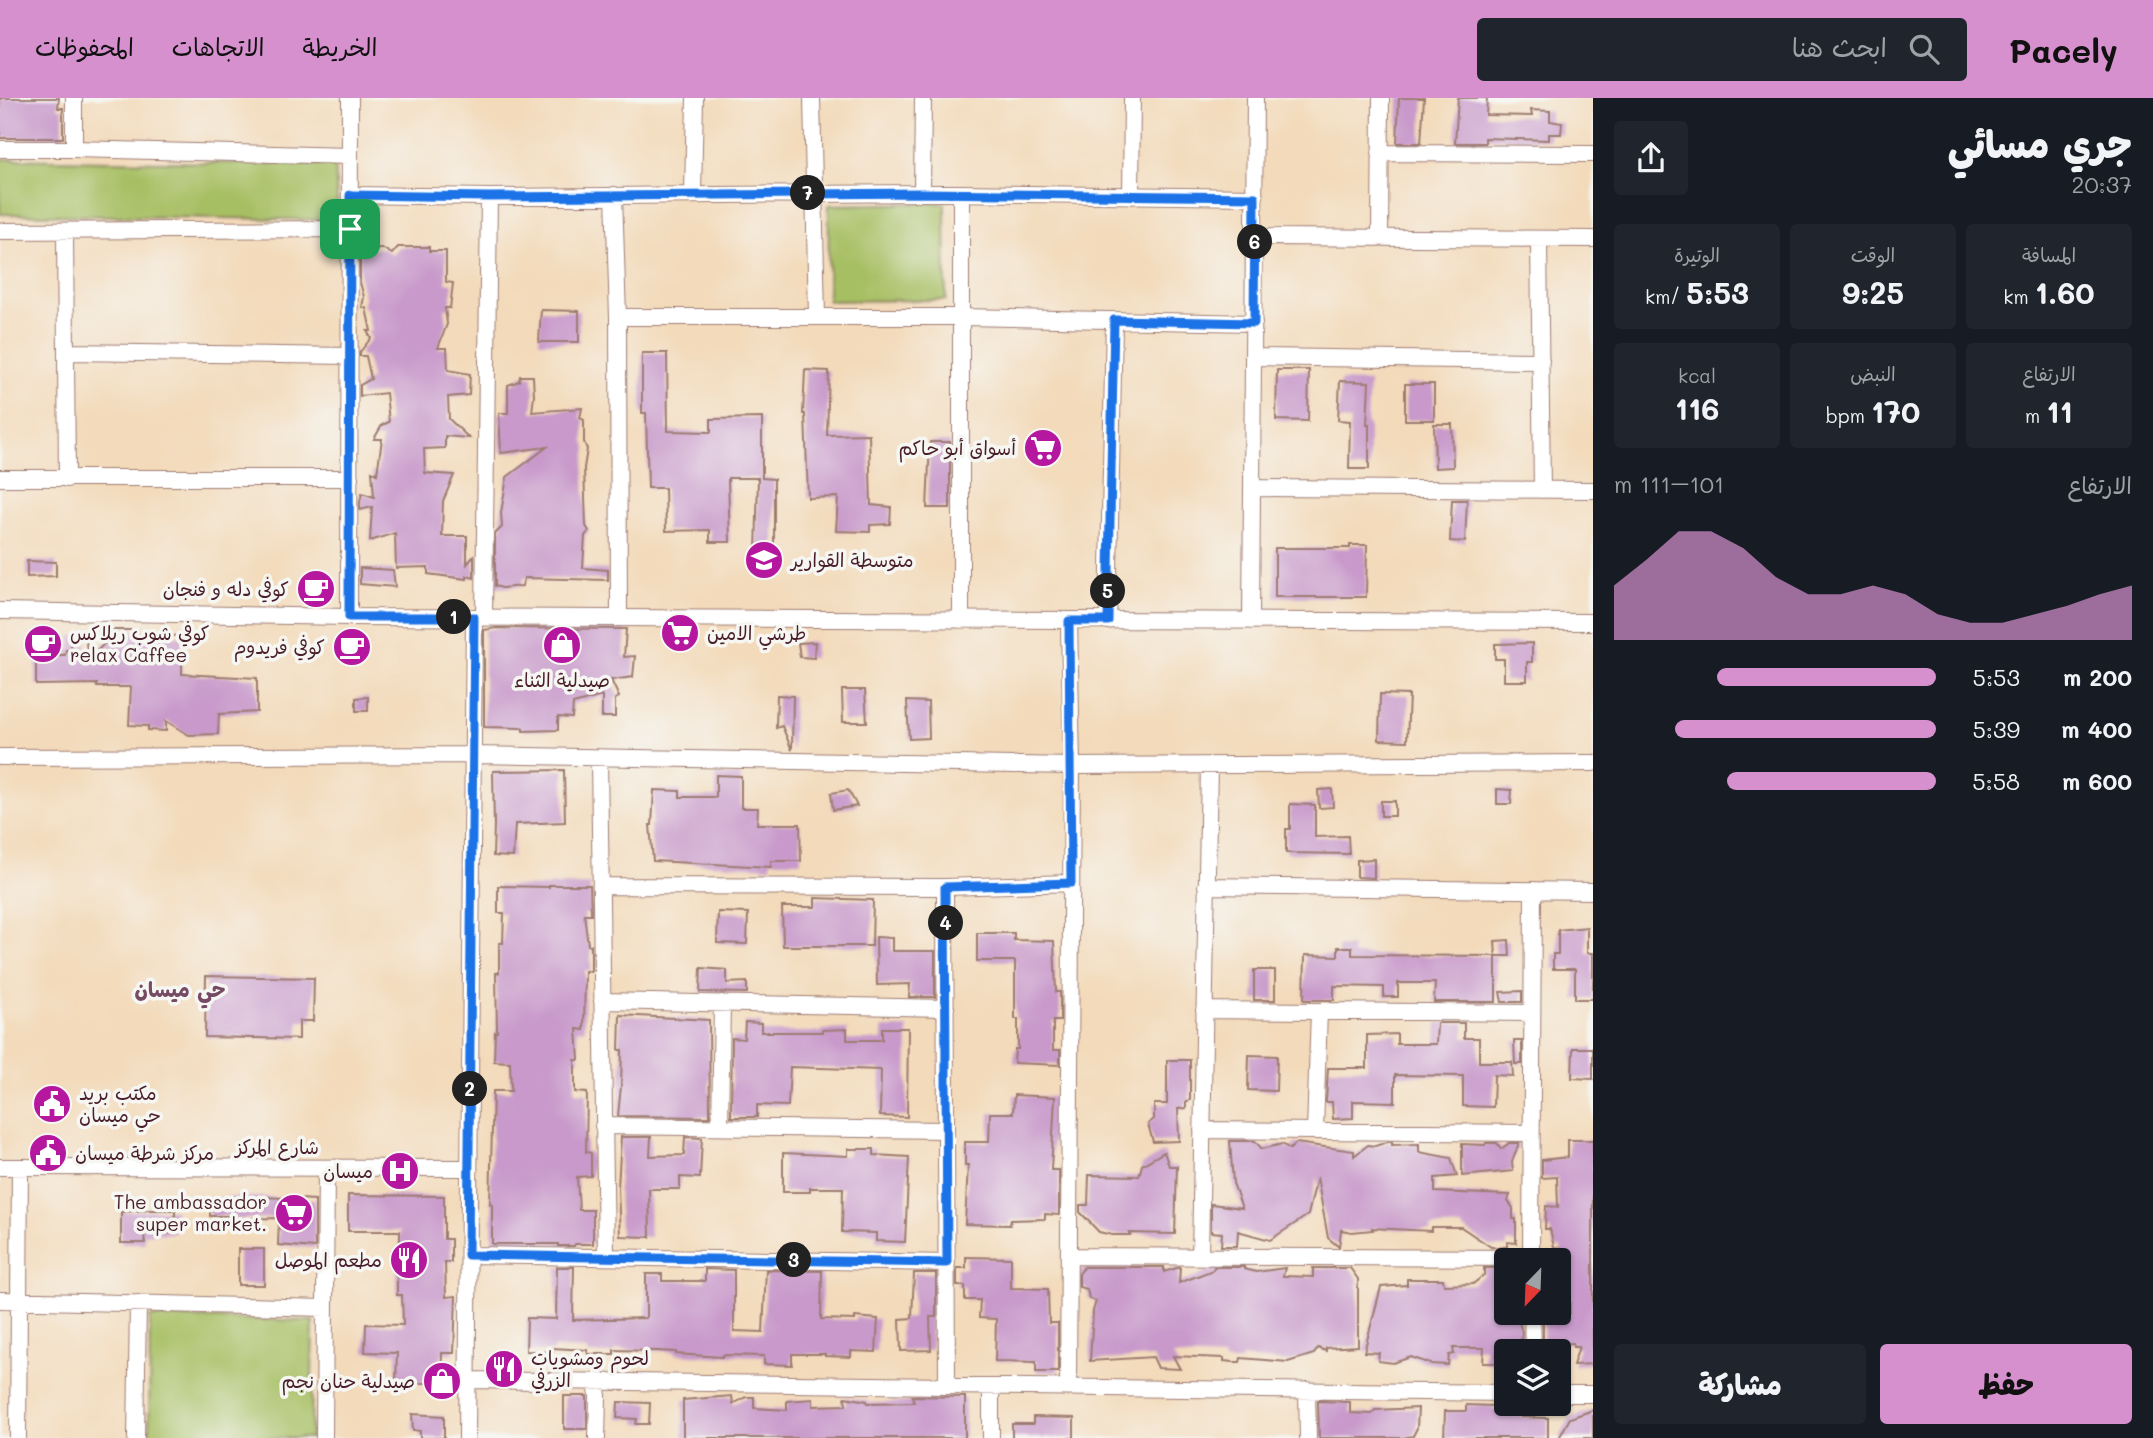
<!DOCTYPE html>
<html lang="ar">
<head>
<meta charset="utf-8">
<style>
	:root { --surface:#171b24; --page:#20242c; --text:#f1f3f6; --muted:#9ea1a6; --accent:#d690ce }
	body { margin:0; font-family:Mali,"Playpen Sans Arabic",sans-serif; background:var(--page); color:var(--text); direction:rtl; height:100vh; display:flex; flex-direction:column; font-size:26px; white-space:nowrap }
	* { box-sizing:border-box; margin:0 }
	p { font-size:23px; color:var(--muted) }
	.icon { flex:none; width:38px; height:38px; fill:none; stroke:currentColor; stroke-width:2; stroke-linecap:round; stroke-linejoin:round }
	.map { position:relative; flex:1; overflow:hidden; direction:ltr }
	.details { display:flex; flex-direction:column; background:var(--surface); width:560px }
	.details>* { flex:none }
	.needle { width:46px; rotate:203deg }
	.tools { position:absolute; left:1494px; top:1150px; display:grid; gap:14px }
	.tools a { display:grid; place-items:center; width:77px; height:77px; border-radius:7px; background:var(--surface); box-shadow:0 2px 5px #0004; font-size:35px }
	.pin { position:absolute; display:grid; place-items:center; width:60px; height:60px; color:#fff; margin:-30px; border-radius:14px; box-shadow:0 4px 10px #0006 }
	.km { position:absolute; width:35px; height:35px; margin:-18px; border-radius:50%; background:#222; color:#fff; font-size:19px; line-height:35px; text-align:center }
	.round { display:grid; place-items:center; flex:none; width:74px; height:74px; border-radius:7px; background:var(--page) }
	.overview { display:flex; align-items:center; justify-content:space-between; height:119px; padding:0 21px }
	h1 { font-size:38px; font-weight:800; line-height:52px }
	.figures { display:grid; grid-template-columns:repeat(3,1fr); gap:10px; height:119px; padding:7px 21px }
	.figures div { display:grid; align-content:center; border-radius:7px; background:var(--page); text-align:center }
	.figures b { font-size:30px; font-weight:800 }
	.figures small { font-size:19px; font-weight:400 }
	.figures p { font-size:19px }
	.chart { height:196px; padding:14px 21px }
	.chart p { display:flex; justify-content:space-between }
	.chart svg { width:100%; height:126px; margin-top:7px; fill:var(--accent); opacity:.7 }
	.action { display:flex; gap:14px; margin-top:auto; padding:14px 21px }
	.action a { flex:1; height:80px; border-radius:7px; background:var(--accent); color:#111; font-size:28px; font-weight:800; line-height:80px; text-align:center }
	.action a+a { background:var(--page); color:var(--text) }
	ul { padding:0 21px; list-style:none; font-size:23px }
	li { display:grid; grid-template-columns:112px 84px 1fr; align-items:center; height:52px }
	li i { height:18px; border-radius:9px; background:var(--accent) }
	header { display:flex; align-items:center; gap:42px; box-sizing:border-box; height:98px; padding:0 35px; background:var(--accent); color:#111 }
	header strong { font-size:33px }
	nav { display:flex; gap:38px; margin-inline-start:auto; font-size:24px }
	.search { width:490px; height:63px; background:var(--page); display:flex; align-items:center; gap:18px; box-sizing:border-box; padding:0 24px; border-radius:7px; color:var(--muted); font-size:26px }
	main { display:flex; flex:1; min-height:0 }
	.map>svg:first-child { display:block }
	.green { fill:#a7bf64; stroke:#786f48; stroke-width:2 }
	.building { fill:#c899ca }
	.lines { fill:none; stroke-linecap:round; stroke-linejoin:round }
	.street-casing { stroke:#9e7c72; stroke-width:18 }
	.street { stroke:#fff; stroke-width:16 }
	.route-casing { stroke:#fff; stroke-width:14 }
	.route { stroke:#1a73e8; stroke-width:9 }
	.labels { text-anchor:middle; stroke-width:7; stroke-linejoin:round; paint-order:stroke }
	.poi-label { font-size:19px; fill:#4a1f2b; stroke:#f6f6f2; text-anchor:end }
	.street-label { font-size:19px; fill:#4a1f2b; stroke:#f6f6f2 }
	.neighbourhood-label { font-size:21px; font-weight:bold; fill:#764a63; stroke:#f6f6f2 }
</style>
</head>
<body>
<header>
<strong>Pacely</strong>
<div class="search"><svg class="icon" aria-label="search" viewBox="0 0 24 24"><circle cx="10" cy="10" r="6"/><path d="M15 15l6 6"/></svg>ابحث هنا</div>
<nav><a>الخريطة</a><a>الاتجاهات</a><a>المحفوظات</a></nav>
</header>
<main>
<section class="details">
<div class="overview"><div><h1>جري مسائي</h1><p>20:37</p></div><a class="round"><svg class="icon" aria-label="share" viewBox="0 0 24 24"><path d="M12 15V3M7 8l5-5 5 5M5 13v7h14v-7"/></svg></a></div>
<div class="figures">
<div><p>المسافة</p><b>1.60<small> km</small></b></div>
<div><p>الوقت</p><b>9:25</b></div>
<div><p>الوتيرة</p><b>5:53<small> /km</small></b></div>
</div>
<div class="figures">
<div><p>الارتفاع</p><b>11<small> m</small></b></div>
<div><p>النبض</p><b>170<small> bpm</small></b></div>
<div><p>kcal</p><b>116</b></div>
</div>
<div class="chart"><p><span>الارتفاع</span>101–111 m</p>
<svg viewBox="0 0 160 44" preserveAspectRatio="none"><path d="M0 44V25L10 16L20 6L30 6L40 12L50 22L60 28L70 28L80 25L90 28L100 35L110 38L120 38L130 35L140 32L150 28L160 25V44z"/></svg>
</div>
<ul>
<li><b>200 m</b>5:53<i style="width:68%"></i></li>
<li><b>400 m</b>5:39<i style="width:81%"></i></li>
<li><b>600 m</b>5:58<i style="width:65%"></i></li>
</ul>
<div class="action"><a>حفظ</a><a>مشاركة</a></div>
</section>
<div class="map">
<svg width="1593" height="1340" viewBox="0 0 1593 1340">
	<rect width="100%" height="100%" fill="#f6f6f2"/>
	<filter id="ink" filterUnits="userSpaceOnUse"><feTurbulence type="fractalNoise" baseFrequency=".0143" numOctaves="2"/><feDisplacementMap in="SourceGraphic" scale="14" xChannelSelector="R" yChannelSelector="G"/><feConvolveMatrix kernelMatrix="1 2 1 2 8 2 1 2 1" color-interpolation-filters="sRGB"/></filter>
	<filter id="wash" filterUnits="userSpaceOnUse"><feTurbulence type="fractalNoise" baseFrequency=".00686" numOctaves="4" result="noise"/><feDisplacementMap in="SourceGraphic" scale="28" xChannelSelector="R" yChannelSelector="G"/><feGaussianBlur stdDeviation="1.57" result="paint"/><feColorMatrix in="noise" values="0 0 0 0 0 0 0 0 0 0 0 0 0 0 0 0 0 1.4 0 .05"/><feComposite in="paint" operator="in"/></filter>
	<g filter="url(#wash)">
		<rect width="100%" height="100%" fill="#f3daba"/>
		<path class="green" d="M0 61 335 67 338 122 0 116Z
			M945 105 946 202 828 203 829 107Z
			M150 1219 313 1223 311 1340H149Z"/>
		<g id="blocks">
			<path class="building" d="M0 0H59L58 10H63V40H0Z
				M1399 0H1424L1421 45H1397Z
				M1458 0H1487L1486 17 1532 18 1531 12 1550 13V23L1562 25 1561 36H1549V42L1485 40V45H1455Z
				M360 148 373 151 382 150 392 156 398 149H429V153H446V184L453 185 450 210H445L447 226 438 250H447L448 272 470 276 469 297 448 299 449 321 469 340 445 338V350L424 351 425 375 454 377 443 403 442 438H467V466L474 458V480L467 478V481L428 476V469L396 470 395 435 370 443 372 409 360 412V403L362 395 374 399 372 373 377 376 382 341H374L382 327 389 324 386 295 360 298V287L371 281 366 258H360V254L371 240 367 233H371L366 210 362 209 364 199 360 184Z
				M541 212 579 213V244H539Z
				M642 255H667L668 333 711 334V321L762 320V380L774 381V456L756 455 758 380H728L730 444H710V432L666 433 665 390H648L646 315H642Z
				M805 272 829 273 827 337 869 336 871 407 891 409 890 426 870 427V434L836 433 838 399 808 400 805 316H803Z
				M1277 272H1309L1308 323 1276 322Z
				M520 278H533L534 298 532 314 582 310 580 320 584 322V344L587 351 584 370 586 428 589 433 585 438 583 470 608 472V482L524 480 522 488 502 490 495 488V436L502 429 501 415 507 379 547 349 501 355 499 315H508V287L519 283Z
				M1340 283 1369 284 1367 327H1369V371H1349L1350 323 1338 322Z
				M1405 286H1434V322H1405Z
				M1434 326H1452L1453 369 1435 370Z
				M930 344H950V410H927Z
				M1452 402H1467L1465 444 1450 443Z
				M1350 447H1367L1366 499H1275V450H1350Z
				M27 463 56 464V478L27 479Z
				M360 470 393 472 395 489 360 486Z
				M496 530 626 531 624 559 635 558 633 579 611 582 619 599 615 601V619H602V598L573 606 572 620 558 619V632L523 633V630L484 629V532Z
				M113 532H138V537L182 538V576L257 580V614L219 616 218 636 189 637 166 623V633L148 632V628L129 627 131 589H97V586L36 587V557H65L66 552H71V538H86L87 563 113 537Z
				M815 544 814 560 800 559 798 545Z
				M1532 545V564H1527V583H1504V561H1495V546Z
				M842 592H865L867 624H843Z
				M1380 596 1409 597 1407 643 1379 642Z
				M777 597 793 598 792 652 782 628 776 630Z
				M368 599V613H356V600Z
				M907 603 928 604 929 640 909 641Z
				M564 672 565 724 515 726 513 759 493 758 494 727 493 673Z
				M716 677 741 678V710H758L757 726H800L801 763H771V769L653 763 650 727H652L654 692 680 693V699H716Z
				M1332 691 1333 709 1319 710 1318 692Z
				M1497 691 1512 692 1511 706H1497Z
				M848 692 857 708 833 712 831 695Z
				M1381 703H1395V718H1381Z
				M1290 706 1315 707V739L1348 738 1349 756 1286 755V731H1290Z
				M1374 761V780L1357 779V762Z
				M549 787H590L591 816H584L588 847H591V873H585L584 932 577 931 579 962H575V994L587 995 586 1054 591 1055V1078L577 1079 579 1112H593V1146H575L574 1148H558V1146H492V1106H490L493 993H511L510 964 494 963 495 934H497L496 875H499V845H503L504 815H498V788L549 789Z
				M815 800 873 802 872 848H783L782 809H815Z
				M718 814 748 815 747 846 717 845Z
				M1587 829V855H1593V901H1575V871H1553V856H1558V832Z
				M977 835H1014V842L1054 843 1056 894H1060V923H1053V952H1060V967L1014 965 1015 951H1018V921H1015V863H977Z
				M876 839 892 840V853H935V899H909L910 886 877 887Z
				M1509 842 1510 858H1496L1495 843Z
				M1338 849H1352V857L1496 858V904H1434L1435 885H1398V899H1384V889L1334 888V902H1304L1305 857 1338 858Z
				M701 870 727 872V885L747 884V895L700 894Z
				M1254 872H1275V902H1254Z
				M206 878 314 880 313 923H299V941L205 939Z
				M1522 893V904H1502L1500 894Z
				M620 917 709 922 710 1019 618 1018 621 988 622 952H619Z
				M745 924 761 925V934H822V932L847 931V942H882V930H908L907 1019 880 1018 881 972 790 969 788 1008 757 1007V1019H731L732 940 744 941Z
				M1437 925H1464V940H1479V964H1512L1513 978 1494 977 1493 1009 1463 1008V978L1395 977V1004L1353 1003V1020L1333 1021 1332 1004H1326L1328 970H1367V937L1397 936V946H1436Z
				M1514 943H1522V966H1515Z
				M1573 950H1593V981L1572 980Z
				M1249 957 1277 958 1276 993 1248 992Z
				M1167 962H1190V1002L1186 1004V1010L1178 1011 1179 1043 1153 1044 1148 1026 1154 1021V1006H1167Z
				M1014 997 1055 999 1051 1072H1059V1117L1045 1116V1121L1011 1122 1010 1127 965 1126 968 1067H965V1044H989L990 1015H1013Z
				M621 1039H651L650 1058 684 1057 685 1039 702 1040 700 1080 680 1079V1091H649L650 1139 620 1138 618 1090Z
				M1568 1042H1593V1266L1573 1267 1579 1249H1573V1245L1558 1246 1557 1242 1543 1243V1222L1548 1218 1570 1216 1569 1180H1564V1161L1561 1160V1150L1554 1149 1550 1131H1545L1546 1108 1558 1109 1557 1079 1542 1080V1062L1568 1059Z
				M1230 1043H1255L1262 1051 1282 1046 1290 1051 1296 1045 1354 1053V1058L1368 1047 1375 1048 1388 1044H1392V1047L1419 1046V1054L1451 1060 1457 1078 1435 1080V1094L1510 1097 1508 1103 1513 1110V1121H1516V1145L1507 1144V1149H1491L1461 1129H1431V1133L1372 1130 1373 1132 1352 1134 1341 1132 1339 1149 1328 1140 1317 1079 1308 1117 1270 1142 1238 1133 1237 1148H1221L1222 1135 1211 1134V1106L1242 1110 1233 1085Z
				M1486 1045H1497L1501 1051 1509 1045H1519L1512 1064 1513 1073 1462 1078V1046L1485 1047Z
				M848 1051H874V1057L909 1059 905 1144 876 1143V1135L842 1134 843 1090H810V1094H783V1055L848 1058Z
				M1164 1054 1169 1068H1177L1175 1136 1129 1135 1130 1137H1112L1099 1134 1080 1114V1107H1088L1089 1077 1139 1078 1142 1067Z
				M348 1097 444 1098V1141H451V1164H445L446 1199 456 1198 454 1255H442L441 1285H396L397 1255 365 1254 366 1226 403 1227 402 1197H397V1165H400V1133H348Z
				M235 1099H265L315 1102V1150L278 1147 279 1120 236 1121V1118H210V1101Z
				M149 1112H175V1135L144 1136 145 1145H121V1114Z
				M238 1151H264V1187H238Z
				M966 1159 1011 1160V1190L1048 1191 1049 1225H1058V1274H1036V1264L995 1263 996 1221 979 1220 980 1202H965V1188H957V1170H966Z
				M557 1169H574L573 1222 646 1220V1176H662V1183H705V1171L734 1172V1233L763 1234 766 1172 822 1173 821 1221 855 1222V1219L878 1221 876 1254 851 1253V1259L825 1258V1256H792V1267L764 1266V1258L723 1257 722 1259 676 1256V1254L657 1253 614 1252V1256H588L587 1252 553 1250V1254L526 1253 527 1220 556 1221Z
				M1084 1169H1164V1174L1180 1169 1179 1185 1213 1172 1214 1169H1244V1171L1256 1174 1285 1170 1283 1178 1313 1179V1170H1350L1358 1181V1248L1326 1250V1253L1318 1250 1314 1256 1288 1264 1241 1260 1240 1264H1233L1224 1263V1260L1173 1258 1180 1271 1158 1270 1153 1259 1090 1263 1093 1213 1096 1203 1089 1201 1087 1191 1079 1189V1176Z
				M1484 1170H1507V1214L1517 1216 1522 1234 1520 1253H1497L1496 1265H1483L1484 1250H1453L1454 1256 1449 1257 1448 1267 1431 1266 1411 1259 1393 1265 1378 1263 1379 1255 1364 1254 1381 1189 1407 1187V1181H1443L1444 1187 1473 1186 1484 1177Z
				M914 1175H936V1219H930L931 1252 901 1253 900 1221 912 1220Z
				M564 1298H587V1331H564Z
				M732 1298 733 1306 746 1299H754V1310L787 1312V1303L813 1301V1308L846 1307 845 1299 867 1303 868 1305 914 1304 912 1298 965 1299V1340H683V1302Z
				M1318 1303 1350 1304V1315L1372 1316 1375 1312 1418 1310 1417 1330 1413 1338 1403 1340H1319Z
				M618 1304 650 1305 649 1326H636L637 1321 617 1320Z
				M1466 1307 1493 1308V1312H1522L1521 1319 1548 1320V1340H1444L1445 1313H1466Z
				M1593 1312V1340H1559L1570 1320Z
				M412 1316 444 1318V1340H420V1333L413 1332Z
				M1033 1319 1074 1320V1340H1012V1326H1033Z"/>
		</g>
	</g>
	<g filter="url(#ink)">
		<use href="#blocks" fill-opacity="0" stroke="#9e7c72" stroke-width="2"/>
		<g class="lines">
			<defs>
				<path id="street" d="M74 0V51
					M812 0 817 219
					M923 0 922 95H961V522
					M0 51H74L350 58
					M1380 55 1593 56
					M961 95 1255 99
					M693 96 695 0
					M350 97 489 99 922 95
					M614 97 618 219 619 518
					M1131 98 1132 0
					M0 133 350 131
					M65 134 67 381
					M1255 139 1593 141
					M1380 140 1381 0
					M1539 141 1542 392
					M618 219H962L1254 225
					M68 254 350 258
					M1253 259 1541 263
					M0 380H350
					M1252 390 1593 392
					M0 513 349 519 1593 524
					M484 518 489 99
					M349 519 350 0
					M1108 523 1114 222
					M1251 523 1255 0
					M0 659 473 657 1072 668 1593 665
					M599 661 606 1158
					M602 788 945 789 1071 785
					M1206 788 1593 793
					M945 789 947 1288
					M602 903 946 910
					M1204 912 1532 915
					M603 1028 946 1032
					M720 1029 722 905
					M1202 1032 1531 1035
					M1315 1033 1319 913
					M0 1069 469 1070
					M469 1157 947 1165
					M1070 1158 1531 1160
					M1200 1159 1209 668
					M1531 1162 1533 792
					M0 1202 325 1210
					M1532 1214 1533 1253
					M467 1282 1507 1295
					M596 1283 598 1298 597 1340
					M1068 1289 1072 668 1069 523
					M1307 1292 1308 1340
					M1559 1296H1593
					M18 1340 20 1069
					M136 1340 138 1205
					M324 1340 326 1070
					M467 1340 474 519
					M991 1340V1289"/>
			</defs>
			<use href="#street" class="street-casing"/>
			<use href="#street" class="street"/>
		</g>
	</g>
	<g class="lines" filter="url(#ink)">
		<defs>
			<path id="route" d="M922 95 1255 99 1254 225 1114 222 1108 523H1069L1071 785 945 789 947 1165 468 1157 474 519H349L350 97 489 99Z"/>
		</defs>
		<use href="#route" class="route-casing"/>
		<use href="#route" class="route"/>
	</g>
	<defs>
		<symbol id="supermarket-disc" viewBox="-11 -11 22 22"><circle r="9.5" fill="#b5179e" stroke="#f6f6f2"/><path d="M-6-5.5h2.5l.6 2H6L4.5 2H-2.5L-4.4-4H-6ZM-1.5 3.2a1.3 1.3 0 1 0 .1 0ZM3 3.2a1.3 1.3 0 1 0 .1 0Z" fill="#fff"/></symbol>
		<symbol id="school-disc" viewBox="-11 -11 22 22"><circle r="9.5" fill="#b5179e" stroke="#f6f6f2"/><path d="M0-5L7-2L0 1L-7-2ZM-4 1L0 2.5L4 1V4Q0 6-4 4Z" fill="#fff"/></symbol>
		<symbol id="cafe-disc" viewBox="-11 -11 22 22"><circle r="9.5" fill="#b5179e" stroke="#f6f6f2"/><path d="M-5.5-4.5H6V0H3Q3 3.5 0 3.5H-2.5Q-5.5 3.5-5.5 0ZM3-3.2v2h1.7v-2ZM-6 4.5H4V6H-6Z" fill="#fff"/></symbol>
		<symbol id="shop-disc" viewBox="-11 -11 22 22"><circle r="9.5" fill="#b5179e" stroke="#f6f6f2"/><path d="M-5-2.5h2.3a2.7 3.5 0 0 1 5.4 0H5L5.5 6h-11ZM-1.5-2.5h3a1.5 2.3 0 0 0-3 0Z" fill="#fff"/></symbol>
		<symbol id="civic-disc" viewBox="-11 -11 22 22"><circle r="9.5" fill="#b5179e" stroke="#f6f6f2"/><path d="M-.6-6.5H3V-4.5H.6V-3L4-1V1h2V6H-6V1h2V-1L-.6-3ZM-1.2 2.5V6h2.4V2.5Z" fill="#fff"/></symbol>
		<symbol id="hospital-disc" viewBox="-11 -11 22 22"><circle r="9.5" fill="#b5179e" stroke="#f6f6f2"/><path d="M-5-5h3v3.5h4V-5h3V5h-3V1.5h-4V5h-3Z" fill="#fff"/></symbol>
		<symbol id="restaurant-disc" viewBox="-11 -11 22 22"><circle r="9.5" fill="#b5179e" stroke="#f6f6f2"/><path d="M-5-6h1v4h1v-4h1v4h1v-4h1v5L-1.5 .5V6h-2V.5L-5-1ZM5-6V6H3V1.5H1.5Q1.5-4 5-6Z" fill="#fff"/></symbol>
	</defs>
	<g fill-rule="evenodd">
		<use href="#supermarket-disc" x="1021" y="328" width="44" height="44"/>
		<use href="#school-disc" x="742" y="440" width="44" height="44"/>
		<use href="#cafe-disc" x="294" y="469" width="44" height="44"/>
		<use href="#supermarket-disc" x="658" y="513" width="44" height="44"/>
		<use href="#cafe-disc" x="21" y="524" width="44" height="44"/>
		<use href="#shop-disc" x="540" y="525" width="44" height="44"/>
		<use href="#cafe-disc" x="330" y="527" width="44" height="44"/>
		<use href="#civic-disc" x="30" y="984" width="44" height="44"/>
		<use href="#civic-disc" x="26" y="1033" width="44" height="44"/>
		<use href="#hospital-disc" x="378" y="1051" width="44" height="44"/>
		<use href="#supermarket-disc" x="272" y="1093" width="44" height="44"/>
		<use href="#restaurant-disc" x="387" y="1140" width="44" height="44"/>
		<use href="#restaurant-disc" x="482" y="1249" width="44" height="44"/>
		<use href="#shop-disc" x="420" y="1261" width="44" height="44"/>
	</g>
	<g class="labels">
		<g class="poi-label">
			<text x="1016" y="357">أسواق أبو حاكم</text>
			<text x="791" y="469" text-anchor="start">متوسطة القوارير</text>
			<text x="289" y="498">كوفي دله و فنجان</text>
			<text x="70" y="542" text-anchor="start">كوفي شوب ريلاكس<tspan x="70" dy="22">relax Caffee</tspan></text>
			<text x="707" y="542" text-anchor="start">طرشي الامين</text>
			<text x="325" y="556">كوفي فريدوم</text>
			<text x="562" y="589" text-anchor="middle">صيدلية الثناء</text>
			<text x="79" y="1002" text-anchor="start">مكتب بريد<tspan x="79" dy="22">حي ميسان</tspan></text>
			<text x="75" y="1062" text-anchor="start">مركز شرطة ميسان</text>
			<text x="373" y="1080">ميسان</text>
			<text x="267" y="1111">The ambassador<tspan x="267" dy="22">super market.</tspan></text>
			<text x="382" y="1169">مطعم الموصل</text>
			<text x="531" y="1267" text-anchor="start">لحوم ومشويات<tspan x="531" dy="22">الزرفي</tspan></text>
			<text x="415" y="1290">صيدلية حنان نجم</text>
		</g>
		<g class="street-label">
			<text x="277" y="1056">شارع المركز</text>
		</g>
		<g class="neighbourhood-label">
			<text x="180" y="899">حي ميسان</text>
		</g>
	</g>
</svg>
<div class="tools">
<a><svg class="needle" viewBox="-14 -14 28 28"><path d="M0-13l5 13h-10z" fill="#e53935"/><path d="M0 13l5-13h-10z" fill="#9ea1a6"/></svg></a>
<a><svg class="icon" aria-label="layers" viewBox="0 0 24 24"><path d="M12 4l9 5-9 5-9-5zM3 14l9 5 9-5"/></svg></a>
</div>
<div class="pin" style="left:350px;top:131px;background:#1e9e55"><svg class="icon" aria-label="arrive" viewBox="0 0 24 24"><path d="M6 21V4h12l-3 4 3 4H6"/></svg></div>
<b class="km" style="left:454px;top:519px">1</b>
<b class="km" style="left:470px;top:991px">2</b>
<b class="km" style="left:794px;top:1162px">3</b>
<b class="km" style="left:946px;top:825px">4</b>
<b class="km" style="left:1108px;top:493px">5</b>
<b class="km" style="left:1255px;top:144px">6</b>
<b class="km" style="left:808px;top:95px">7</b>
</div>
</main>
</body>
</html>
